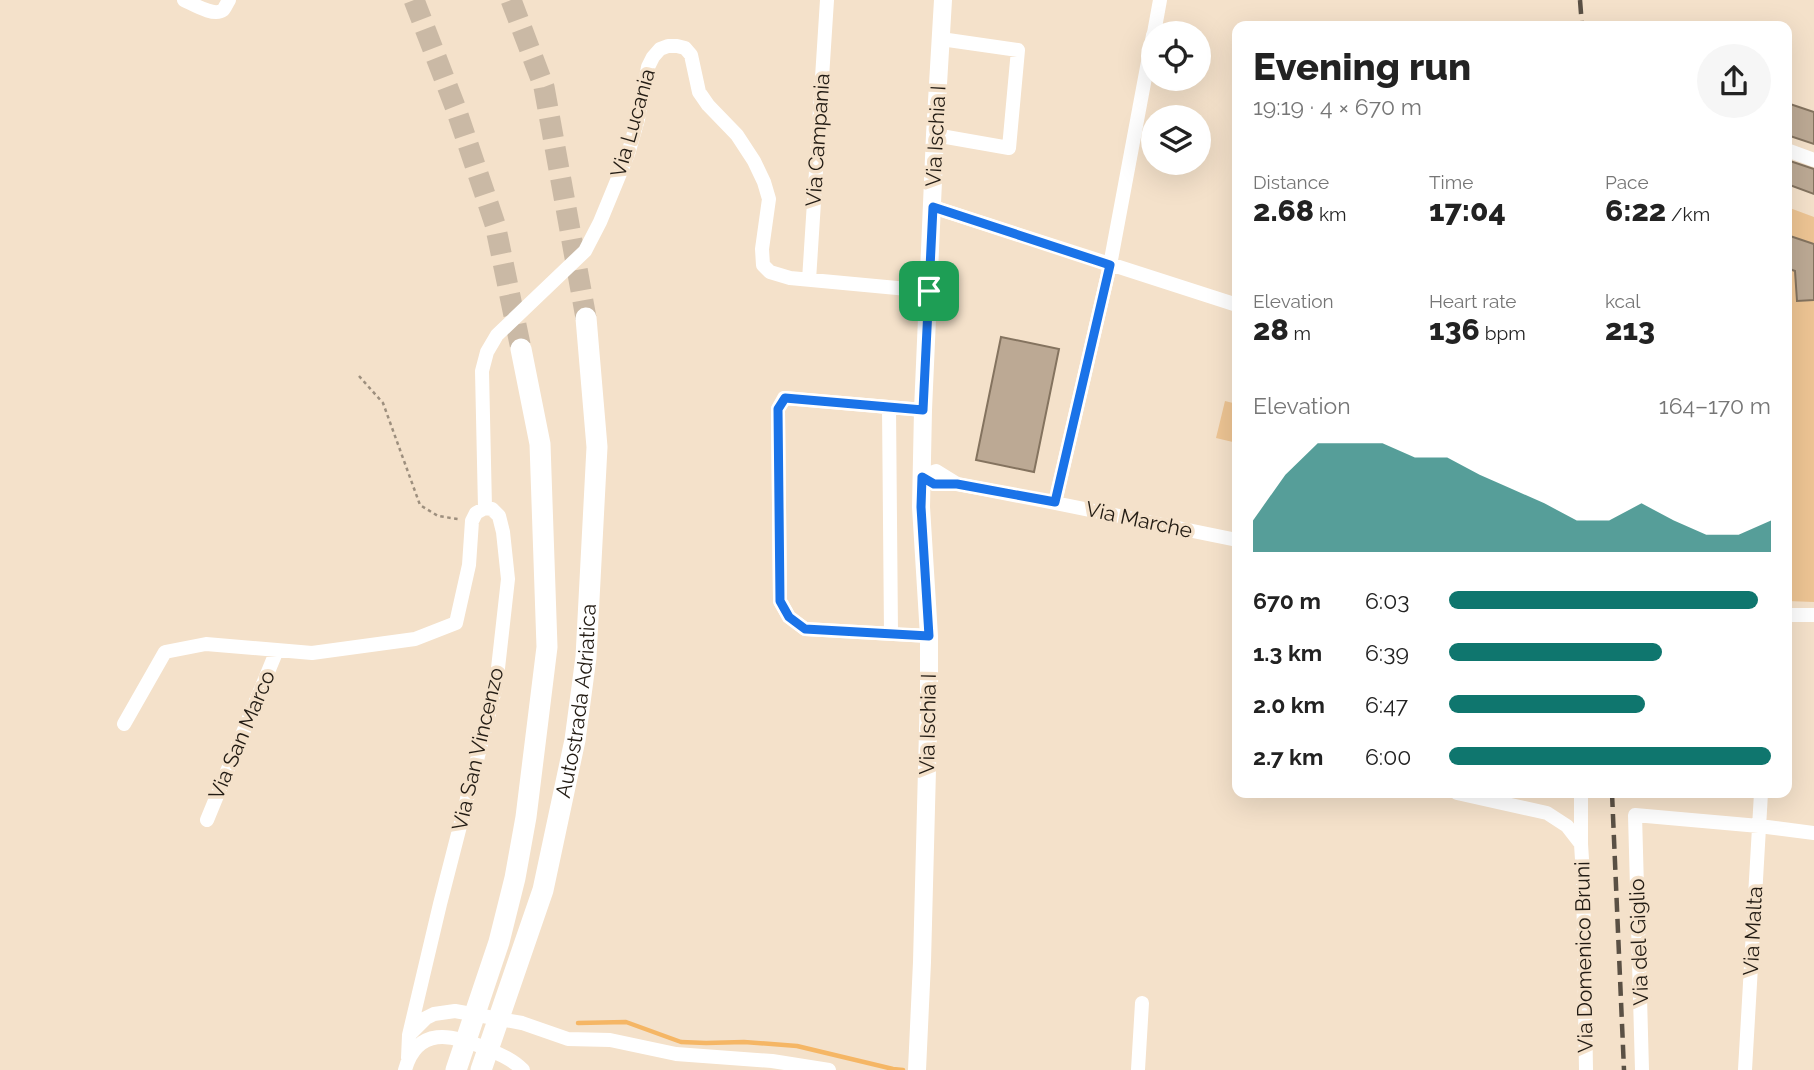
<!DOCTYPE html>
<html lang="en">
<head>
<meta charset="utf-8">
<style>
	:root { --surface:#fff; --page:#f6f6f6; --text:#222; --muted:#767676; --accent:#0f766e }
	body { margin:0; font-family:Raleway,sans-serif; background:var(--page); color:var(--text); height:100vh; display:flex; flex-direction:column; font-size:26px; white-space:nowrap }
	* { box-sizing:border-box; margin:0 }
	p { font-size:23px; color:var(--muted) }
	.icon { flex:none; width:38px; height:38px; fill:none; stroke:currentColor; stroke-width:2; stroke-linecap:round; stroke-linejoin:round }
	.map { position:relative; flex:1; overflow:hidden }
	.side { position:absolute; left:1232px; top:21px; width:560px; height:777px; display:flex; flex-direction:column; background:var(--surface); border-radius:14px; box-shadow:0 7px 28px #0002 }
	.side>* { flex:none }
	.fabs { position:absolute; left:1141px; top:21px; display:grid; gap:14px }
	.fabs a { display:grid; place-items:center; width:70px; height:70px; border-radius:50%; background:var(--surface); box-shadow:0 7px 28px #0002; font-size:35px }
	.pin { position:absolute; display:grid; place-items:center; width:60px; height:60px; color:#fff; margin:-30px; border-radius:14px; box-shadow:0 4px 10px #0006 }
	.round { display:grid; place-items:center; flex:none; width:74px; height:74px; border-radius:37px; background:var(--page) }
	.head { display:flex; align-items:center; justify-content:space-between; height:119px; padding:0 21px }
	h1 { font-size:38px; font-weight:800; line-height:52px }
	.figures { display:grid; grid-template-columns:repeat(3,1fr); gap:10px; height:119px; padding:7px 21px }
	.figures div { display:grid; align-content:center }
	.figures b { font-size:30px; font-weight:800 }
	.figures small { font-size:19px; font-weight:400 }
	.figures p { font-size:19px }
	.chart { height:196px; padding:14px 21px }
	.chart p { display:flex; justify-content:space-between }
	.chart svg { width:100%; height:126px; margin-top:7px; fill:var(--accent); opacity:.7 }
	ul { padding:0 21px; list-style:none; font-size:23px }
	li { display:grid; grid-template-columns:112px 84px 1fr; align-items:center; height:52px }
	li i { height:18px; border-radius:9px; background:var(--accent) }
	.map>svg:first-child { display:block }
	.green { fill:#edc493 }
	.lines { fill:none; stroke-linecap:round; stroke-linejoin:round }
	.stream { stroke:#f5b665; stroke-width:4.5 }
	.building { fill:#bca994; stroke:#84735f; stroke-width:2 }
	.highway-tunnel { stroke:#cab9a5; stroke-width:21; stroke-dasharray:21 10; stroke-linecap:butt }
	.path { stroke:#9d8f7e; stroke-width:2.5; stroke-dasharray:3.5 3.5; stroke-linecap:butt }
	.minor { stroke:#fff; stroke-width:14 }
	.major { stroke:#fff; stroke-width:18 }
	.highway { stroke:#fff; stroke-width:21 }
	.rail { stroke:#5a5044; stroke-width:4.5; stroke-dasharray:14 7; stroke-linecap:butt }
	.route-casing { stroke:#fff; stroke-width:14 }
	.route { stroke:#1a73e8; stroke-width:9 }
	.labels { text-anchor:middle; stroke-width:7; stroke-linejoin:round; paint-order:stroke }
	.street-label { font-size:21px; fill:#221b13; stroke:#f4e1ca }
</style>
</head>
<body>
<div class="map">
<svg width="1814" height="1070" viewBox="0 0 1814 1070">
	<rect width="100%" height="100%" fill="#f4e1ca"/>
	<path class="green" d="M1787 207 1814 217V602L1787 601Z
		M1225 401 1237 404V443L1216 438Z"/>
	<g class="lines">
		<path class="stream" d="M578 1023 626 1022 681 1042 706 1043 744 1042 797 1046 893 1069 903 1070"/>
	</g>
	<path class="building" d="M1787 103 1814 112V144L1787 135Z
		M1787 160 1814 169V194L1787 184Z
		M1787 235 1814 244V300L1797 301 1795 271 1787 268Z
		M1001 337 1059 349 1034 472 976 460Z"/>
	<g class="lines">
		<path class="highway-tunnel" d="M414 0 456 109 495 224 521 349
			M511 0 544 87 586 318"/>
		<path class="path" d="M359 376 383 403 420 505 438 516 458 519
			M1787 491 1788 322"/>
		<path class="minor" d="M184 0C193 4 214 17 223 10 225 8 227 3 229 0
			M1154 33 1160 0
			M935 135 1009 148 1018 50 941 39
			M1787 150 1814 160
			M933 207 1237 305
			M809 280 827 0
			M889 407 891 634
			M923 410 784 398 778 409 780 601 789 617 805 629 929 636
			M922 476 934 484H957L1055 503 1237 540
			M922 476 936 471 957 484
			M1055 503 1110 265 1153 35
			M485 508 482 371 487 352 497 335 585 251 600 222 628 154 638 119 648 67 653 57 660 49 668 46H677L685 48 691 55 699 92 708 105 737 135 754 161 764 182 769 199 762 249 763 265 770 272 790 278 929 291
			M1787 615H1814
			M124 724 165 652 206 644 312 653 415 639 456 623 469 565 472 521 476 513 485 508 492 509 499 516 503 532 508 579 496 686 440 904 409 1035
			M1457 793 1547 813 1567 826 1581 844
			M1581 793V844L1583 875 1586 1070
			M207 820 277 650
			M408 1058 409 1035 426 1018 434 1014 455 1011 522 1023 568 1039 610 1040 676 1054 772 1061 829 1070
			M405 1070C417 1026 452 1034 485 1048 499 1054 512 1059 523 1070
			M1138 1070 1142 1003
			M1642 1070 1635 815 1759 826 1814 833
			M1745 1070 1761 793"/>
		<path class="major" d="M917 1070 922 962 929 692V636L921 507 923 410 935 135 943 0"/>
		<g class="highway">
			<path d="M456 1070 499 942 515 878 526 817 547 647 540 444 521 349"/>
			<path id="s1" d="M481 1070 543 890 575 740 586 657 597 447 586 318"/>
		</g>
		<path class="rail" d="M1580 0 1582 26
			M1612 793 1624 1070"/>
	</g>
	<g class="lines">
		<defs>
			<path id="route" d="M933 207 1110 265 1055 502 957 484H934L922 477 921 507 929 636 805 629 789 617 780 601 778 409 785 398 923 410Z"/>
		</defs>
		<use href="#route" class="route-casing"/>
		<use href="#route" class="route"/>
	</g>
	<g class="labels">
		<g class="street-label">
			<text transform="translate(633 123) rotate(-74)" y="7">Via Lucania</text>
			<text transform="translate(936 136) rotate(-87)" y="7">Via Ischia I</text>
			<text transform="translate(818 140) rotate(-86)" y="7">Via Campania</text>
			<text transform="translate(1139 520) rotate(12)" y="7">Via Marche</text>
			<text dy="7" stroke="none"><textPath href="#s1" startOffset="383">Autostrada Adriatica</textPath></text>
			<text transform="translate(928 724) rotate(-89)" y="7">Via Ischia I</text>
			<text transform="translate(242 735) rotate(-67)" y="7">Via San Marco</text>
			<text transform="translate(478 749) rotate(-77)" y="7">Via San Vincenzo</text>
			<text transform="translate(1753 931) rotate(-87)" y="7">Via Malta</text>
			<text transform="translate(1639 942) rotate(-92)" y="7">Via del Giglio</text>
			<text transform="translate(1584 957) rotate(-91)" y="7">Via Domenico Bruni</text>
		</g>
	</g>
</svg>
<div class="fabs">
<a><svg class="icon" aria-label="locate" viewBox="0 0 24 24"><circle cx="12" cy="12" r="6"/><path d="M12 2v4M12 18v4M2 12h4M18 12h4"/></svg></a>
<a><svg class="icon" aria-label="layers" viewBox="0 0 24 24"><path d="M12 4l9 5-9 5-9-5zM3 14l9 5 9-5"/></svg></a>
</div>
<div class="pin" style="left:929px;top:291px;background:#1e9e55"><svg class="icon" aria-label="arrive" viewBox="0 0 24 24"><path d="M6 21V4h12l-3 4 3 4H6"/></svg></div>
<section class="side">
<div class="head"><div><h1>Evening run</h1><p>19:19 · 4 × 670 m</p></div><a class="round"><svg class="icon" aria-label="share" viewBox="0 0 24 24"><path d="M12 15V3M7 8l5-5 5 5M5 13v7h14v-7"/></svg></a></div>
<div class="figures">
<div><p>Distance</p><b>2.68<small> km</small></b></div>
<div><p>Time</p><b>17:04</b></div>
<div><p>Pace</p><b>6:22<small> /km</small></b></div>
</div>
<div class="figures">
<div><p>Elevation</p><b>28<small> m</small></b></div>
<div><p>Heart rate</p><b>136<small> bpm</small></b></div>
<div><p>kcal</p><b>213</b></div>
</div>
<div class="chart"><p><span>Elevation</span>164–170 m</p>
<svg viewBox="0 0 160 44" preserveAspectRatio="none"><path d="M0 44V33L10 17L20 6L30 6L40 6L50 11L60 11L70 17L80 22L90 27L100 33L110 33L120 27L130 33L140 38L150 38L160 33V44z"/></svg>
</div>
<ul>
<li><b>670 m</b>6:03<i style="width:96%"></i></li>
<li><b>1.3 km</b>6:39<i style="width:66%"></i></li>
<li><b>2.0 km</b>6:47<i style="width:61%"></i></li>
<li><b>2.7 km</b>6:00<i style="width:100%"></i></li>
</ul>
</section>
</div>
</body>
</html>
